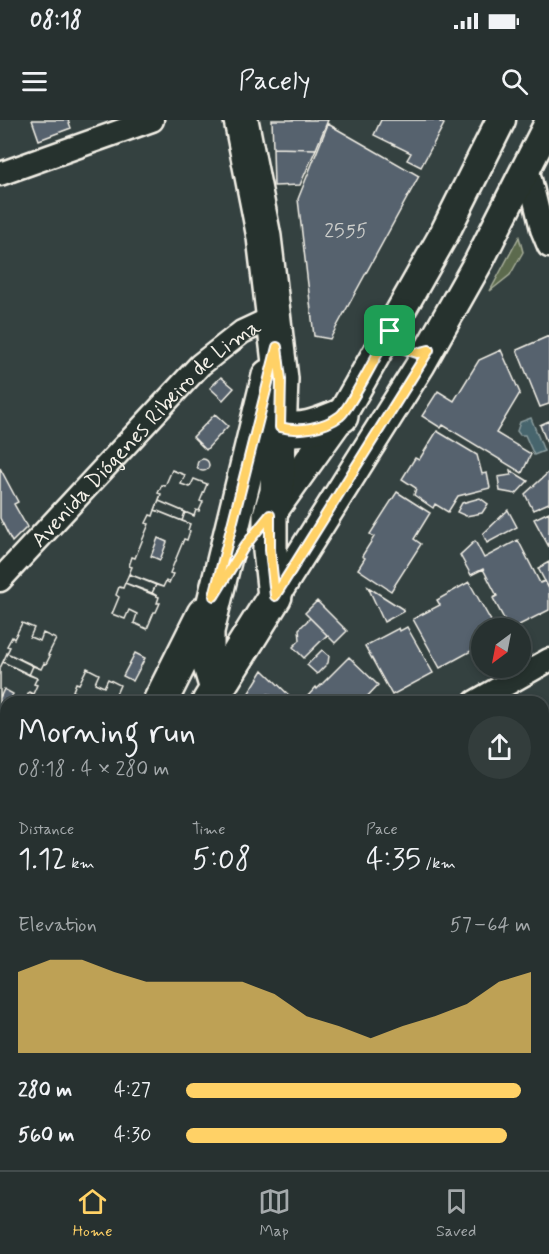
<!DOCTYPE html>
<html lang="en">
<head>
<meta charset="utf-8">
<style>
	:root { --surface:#273130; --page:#333d3c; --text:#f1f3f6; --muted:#a4a9ab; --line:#434c4c; --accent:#ffd166 }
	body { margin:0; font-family:Mynerve,sans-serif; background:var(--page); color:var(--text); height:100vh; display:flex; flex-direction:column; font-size:22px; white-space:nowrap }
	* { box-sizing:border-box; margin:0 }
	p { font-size:20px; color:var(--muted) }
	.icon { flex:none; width:33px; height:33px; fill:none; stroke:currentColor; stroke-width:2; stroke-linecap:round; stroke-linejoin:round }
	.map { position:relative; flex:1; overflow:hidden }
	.details { position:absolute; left:0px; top:576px; width:549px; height:474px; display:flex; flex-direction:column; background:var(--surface); border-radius:18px 18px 0 0; box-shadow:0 3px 9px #0003,0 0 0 2px var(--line) }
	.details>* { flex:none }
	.needle { width:39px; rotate:212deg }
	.fabs { position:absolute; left:471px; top:498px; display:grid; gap:12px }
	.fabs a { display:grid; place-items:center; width:60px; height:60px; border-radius:50%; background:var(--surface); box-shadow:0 3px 9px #0003,0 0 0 2px var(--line); font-size:30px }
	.pin { position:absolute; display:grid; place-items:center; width:51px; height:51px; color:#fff; margin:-26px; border-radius:12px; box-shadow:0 3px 9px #0006 }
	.round { display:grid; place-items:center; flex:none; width:63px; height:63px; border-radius:32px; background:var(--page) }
	.head { display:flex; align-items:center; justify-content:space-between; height:102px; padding:0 18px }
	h1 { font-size:33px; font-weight:600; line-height:45px }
	.figures { display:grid; grid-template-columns:repeat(3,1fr); gap:9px; height:102px; padding:6px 18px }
	.figures div { display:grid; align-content:center }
	.figures b { font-size:30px; font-weight:600 }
	.figures small { font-size:16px; font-weight:400 }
	.figures p { font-size:16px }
	.chart { height:168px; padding:12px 18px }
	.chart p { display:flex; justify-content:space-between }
	.chart svg { width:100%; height:108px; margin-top:6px; fill:var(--accent); opacity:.7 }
	ul { padding:0 18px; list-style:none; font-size:20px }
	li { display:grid; grid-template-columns:96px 72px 1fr; align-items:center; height:45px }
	li i { height:15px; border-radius:8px; background:var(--accent) }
	.status { display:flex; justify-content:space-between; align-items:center; height:42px; padding:0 30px; background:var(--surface); direction:ltr }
	.status svg { height:16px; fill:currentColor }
	header { display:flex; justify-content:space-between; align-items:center; height:78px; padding:0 18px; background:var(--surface); font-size:27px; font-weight:600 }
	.tabs { display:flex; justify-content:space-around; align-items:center; height:84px; border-top:2px solid var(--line); background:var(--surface); font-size:16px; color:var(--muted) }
	.tabs a { display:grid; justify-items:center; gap:3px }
	.tabs .current { color:var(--accent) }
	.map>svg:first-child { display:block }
	.green { fill:#5c6b4d; stroke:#a8ae9a; stroke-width:1.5 }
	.water { fill:#47656d; stroke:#8c9d9e; stroke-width:1.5 }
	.building { fill:#56626e; stroke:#f4f1e8; stroke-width:1.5; fill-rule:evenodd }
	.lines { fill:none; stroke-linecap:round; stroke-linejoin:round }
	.minor-casing { stroke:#f4f1e8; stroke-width:27 }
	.tertiary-casing { stroke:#f4f1e8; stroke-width:33 }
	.secondary-casing { stroke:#f4f1e8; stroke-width:38 }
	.primary-casing { stroke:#f4f1e8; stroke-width:38 }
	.minor { stroke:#26332d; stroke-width:22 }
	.tertiary { stroke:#26332d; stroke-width:28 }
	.secondary { stroke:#26332d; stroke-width:33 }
	.primary { stroke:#706f59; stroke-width:33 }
	.route-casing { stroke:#fff; stroke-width:12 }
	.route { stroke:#ffd166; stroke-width:8 }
	.labels { text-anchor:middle; stroke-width:4.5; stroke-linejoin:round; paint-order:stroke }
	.number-label { font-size:20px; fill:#cccdca }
	.street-label { font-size:22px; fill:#f4f1e8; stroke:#26332d }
</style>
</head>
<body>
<div class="status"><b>08:18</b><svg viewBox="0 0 49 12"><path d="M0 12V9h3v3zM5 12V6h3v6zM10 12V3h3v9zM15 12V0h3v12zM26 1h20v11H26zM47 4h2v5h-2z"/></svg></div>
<header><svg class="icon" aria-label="menu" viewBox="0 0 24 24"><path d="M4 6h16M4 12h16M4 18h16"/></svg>Pacely<svg class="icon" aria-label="search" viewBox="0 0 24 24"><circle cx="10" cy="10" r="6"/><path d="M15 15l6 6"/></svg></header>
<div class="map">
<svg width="549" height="1050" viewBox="0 0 549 1050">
	<rect width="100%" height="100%" fill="#344140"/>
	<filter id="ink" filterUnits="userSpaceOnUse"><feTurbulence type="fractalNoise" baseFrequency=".0167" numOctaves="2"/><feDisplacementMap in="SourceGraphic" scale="12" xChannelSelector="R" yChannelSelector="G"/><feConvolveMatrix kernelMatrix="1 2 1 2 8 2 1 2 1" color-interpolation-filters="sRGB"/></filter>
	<g filter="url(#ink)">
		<path class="green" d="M519 117 523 132 510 155 490 171Z
			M6 943V1044H474L482 1050H0V944Z"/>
		<path class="water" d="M531 298 544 331 534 335 525 315H520L517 311 520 302Z"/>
		<path class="building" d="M32 0H68L71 8 39 20Z
			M272 0H328L316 29 273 28Z
			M381 0H441L440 2 444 4 421 47 407 40 411 33 374 15Z
			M328 4 419 56 330 219 314 216 298 79Z
			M273 28 316 29 300 65 274 66Z
			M549 216V284L540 287 517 230Z
			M501 230 520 273 496 313 531 334 522 353 443 305 441 308 422 296 438 271 454 281 479 240Z
			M221 257 234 268 223 280 210 268Z
			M215 294 228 306 206 330 193 317Z
			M549 301V328L540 305Z
			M437 311 477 335 482 354 487 353 490 368 458 376 448 392 435 384 433 388 414 375 416 368 402 359 415 338 419 340Z
			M197 345a6 6 0 1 1 12 0a6 6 0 1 1-12 0Z
			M0 348 18 382 14 384 27 407 12 422 0 398Z
			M172 350 185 355 181 364 190 367 194 359 207 364 200 381 203 382 199 391 196 390 194 396 185 392 182 401 190 404 188 410 190 411 187 420 184 419 170 453 173 454 169 463 166 461 163 467 156 465 152 473 159 477 157 483H160L156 492H154L147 509 134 503 137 494 129 490 125 499 112 494 119 477 116 475 119 467 123 468 125 463 132 447 129 446 132 437 135 438 149 404 146 403 150 395 153 396 155 390 161 374 158 373 162 365 165 366Z
			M172 350 185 355 181 364 190 367 194 359 207 364 200 381 203 382 199 391 196 390 194 396 159 381 161 374 158 373 162 365 165 366Z
			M510 350 528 361 516 374 500 371 498 357 511 355Z
			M549 352V383L533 390 525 374Z
			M397 372 430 393 414 419 421 424 391 471 358 449 365 438 362 436 374 417 370 414Z
			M480 378 488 384 482 393 466 396 457 392 462 383Z
			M159 381 185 392 182 401 155 390Z
			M155 390 190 404 188 410 190 411 187 420 184 419 170 453 173 454 169 463 166 461 163 467 129 454 132 447 129 446 132 437 135 438 149 404 146 403 150 395 153 396ZM158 418 167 422 160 440 151 436Z
			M508 390 517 407 487 423 483 414Z
			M549 392V427L534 399Z
			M518 420 540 463 545 461 549 469V490L513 508H509L493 478 497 476 483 449 471 455 460 435 475 421 484 438Z
			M549 442V469L538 448Z
			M129 454 156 465 152 473 125 463Z
			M469 462 495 508H482V525L440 548 413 499 440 485 437 480Z
			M125 463 159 477 157 483H160L156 492H154L147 509 134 503 137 494 129 490 125 499 112 494 119 477 116 475 119 467 123 468Z
			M368 467 404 490V491L384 502Z
			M317 481 347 511 335 523 305 493Z
			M310 498 327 515 304 538 293 527 300 520 299 509Z
			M22 503 34 508 30 517 40 521 43 513 56 519 48 535 50 536 46 544 44 543 41 549 33 546 29 555 37 558 34 564 37 565 33 574 29 572 25 582H6V619L0 616V548L10 527 7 526 12 517 14 519Z
			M22 503 34 508 30 517 40 521 43 513 56 519 48 535 50 536 46 544 44 543 41 549 7 533 10 527 7 526 12 517 14 519Z
			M407 507 433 553 392 575 365 526 399 508 400 511Z
			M322 530 329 536 328 543 317 554 307 545Z
			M7 533 33 546 29 555 3 542Z
			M135 533 145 538 133 561 123 556Z
			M349 537 378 565 362 582H305L307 579 306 578 316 567 317 569Z
			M3 542 37 558 34 564 37 565 33 574 29 572 25 582H9L13 574 4 569 0 578V548Z
			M87 548 99 554 95 563 104 567 108 559 120 565 113 581 116 582H70L75 572 73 571 76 563 79 564Z
			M87 548 99 554 95 563 104 567 108 559 120 565 113 581 116 582H79L72 578 75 572 73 571 76 563 79 564Z
			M263 550 296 582H282L268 574 263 582H250L245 579Z
			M0 589 5 592 6 589V619L0 616Z
			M543 615 549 626V689L545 680 543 681Z
			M0 720 6 724V768L0 775Z
			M549 739V767L543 771V742Z
			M549 770V790L543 793V773Z
			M549 806V835L543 823V809Z"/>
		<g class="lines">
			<defs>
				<g id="minor">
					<path d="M527 47 542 109 549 126"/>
					<path d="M0 54 152 0"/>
					<path id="s1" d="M0 460 200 245 242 212 274 197"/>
					<path d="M475 582 549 540"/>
					<path d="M543 934 549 929"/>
				</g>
				<path id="tertiary" d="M271 394 341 296 357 268 444 114 501 0
					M275 476 421 244 479 141 549 3"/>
				<path id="secondary" d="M281 307C302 313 321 304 341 296
					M217 569 207 536V511L269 256
					M160 582 204 494
					M209 582 275 476 270 430V395L277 372 281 259 264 117 241 0"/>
				<path id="primary" d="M0 879 6 870
					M0 912 6 911
					M543 994 549 998
					M531 1044 539 1050"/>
			</defs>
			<use href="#minor" class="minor-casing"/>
			<use href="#tertiary" class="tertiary-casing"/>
			<use href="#secondary" class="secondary-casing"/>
			<use href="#primary" class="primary-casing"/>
			<use href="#minor" class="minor"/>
			<use href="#tertiary" class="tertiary"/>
			<use href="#secondary" class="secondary"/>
			<use href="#primary" class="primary"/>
		</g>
	</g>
	<g class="lines" filter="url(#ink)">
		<defs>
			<path id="route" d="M390 211 396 226 417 233 429 230 275 476 270 430V395L244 427 214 476 277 227 281 259 280 307C299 312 324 308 340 296 349 290 382 225 390 211Z"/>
		</defs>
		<use href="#route" class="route-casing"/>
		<use href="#route" class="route"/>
	</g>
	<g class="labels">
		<g class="number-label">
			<text x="346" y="117">2555</text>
		</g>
		<g class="street-label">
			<text dy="8" stroke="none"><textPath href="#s1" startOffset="208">Avenida Diógenes Ribeiro de Lima</textPath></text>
		</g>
	</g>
</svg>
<div class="fabs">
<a><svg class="needle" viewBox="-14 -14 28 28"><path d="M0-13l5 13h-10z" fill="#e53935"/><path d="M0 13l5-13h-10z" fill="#a4a9ab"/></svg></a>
</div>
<div class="pin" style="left:390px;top:211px;background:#1e9e55"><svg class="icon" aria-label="arrive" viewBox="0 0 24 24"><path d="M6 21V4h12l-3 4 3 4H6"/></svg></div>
<section class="details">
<div class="head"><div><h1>Morning run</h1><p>08:18 · 4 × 280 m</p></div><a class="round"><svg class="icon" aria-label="share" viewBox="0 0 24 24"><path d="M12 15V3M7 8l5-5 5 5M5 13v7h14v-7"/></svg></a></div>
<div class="figures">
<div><p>Distance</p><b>1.12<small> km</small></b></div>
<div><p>Time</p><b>5:08</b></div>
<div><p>Pace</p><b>4:35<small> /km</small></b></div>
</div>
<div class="chart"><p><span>Elevation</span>57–64 m</p>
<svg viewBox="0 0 160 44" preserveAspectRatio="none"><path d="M0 44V11L10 6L20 6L30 11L40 15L50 15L60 15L70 15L80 20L90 29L100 33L110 38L120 33L130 29L140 24L150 15L160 11V44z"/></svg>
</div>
<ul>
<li><b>280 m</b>4:27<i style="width:97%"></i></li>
<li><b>560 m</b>4:30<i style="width:93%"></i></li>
</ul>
</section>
</div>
<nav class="tabs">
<a class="current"><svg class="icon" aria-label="home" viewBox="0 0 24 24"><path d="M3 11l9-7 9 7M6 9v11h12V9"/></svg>Home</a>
<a><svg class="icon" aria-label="map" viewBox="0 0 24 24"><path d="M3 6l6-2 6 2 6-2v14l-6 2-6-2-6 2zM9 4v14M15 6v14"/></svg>Map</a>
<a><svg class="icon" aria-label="saved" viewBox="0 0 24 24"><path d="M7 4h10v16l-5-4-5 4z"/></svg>Saved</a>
</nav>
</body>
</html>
